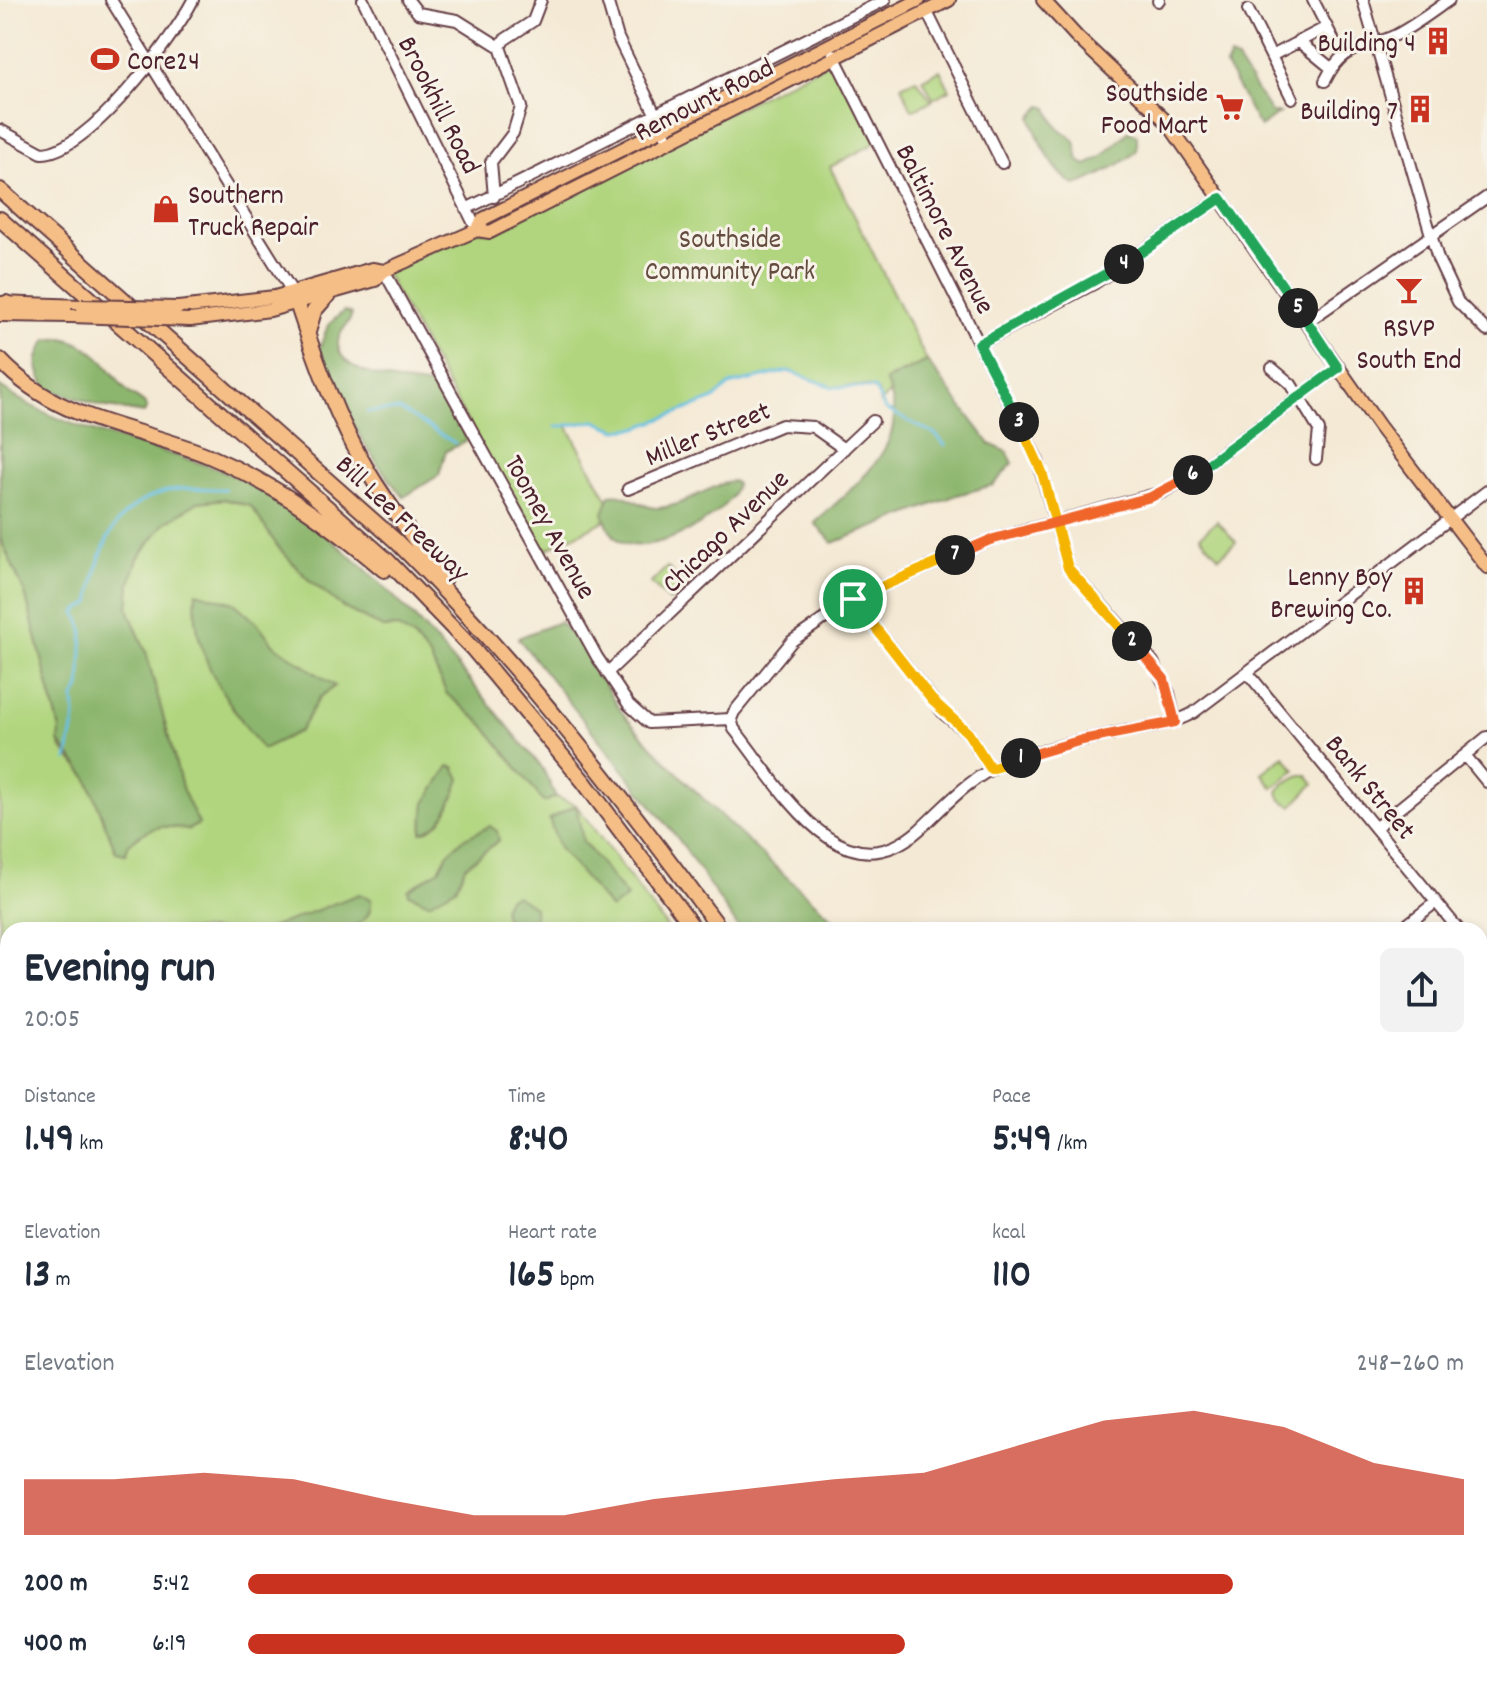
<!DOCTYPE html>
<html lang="en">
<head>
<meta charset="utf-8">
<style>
	:root { --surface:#fff; --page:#f2f2f3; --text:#1f2937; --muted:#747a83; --accent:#c8321e }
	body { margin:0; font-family:Dekko,sans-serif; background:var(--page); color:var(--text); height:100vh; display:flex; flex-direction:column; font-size:30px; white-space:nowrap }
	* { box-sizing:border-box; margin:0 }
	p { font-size:26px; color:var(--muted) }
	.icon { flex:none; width:44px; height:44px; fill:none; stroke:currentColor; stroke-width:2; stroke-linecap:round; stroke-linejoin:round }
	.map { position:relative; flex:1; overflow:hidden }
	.panel { position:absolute; left:0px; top:922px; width:1488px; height:768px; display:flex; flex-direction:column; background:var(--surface); border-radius:24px 24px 0 0; box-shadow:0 4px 12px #0003 }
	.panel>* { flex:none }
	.pin { position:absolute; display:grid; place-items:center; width:68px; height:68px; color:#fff; margin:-34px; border:4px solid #fff; border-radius:50%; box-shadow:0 2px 8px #0007 }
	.km { position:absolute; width:40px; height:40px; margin:-20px; border-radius:50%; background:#222; color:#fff; font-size:22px; line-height:40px; text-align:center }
	.round { display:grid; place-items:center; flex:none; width:84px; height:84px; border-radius:12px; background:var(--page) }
	.head { display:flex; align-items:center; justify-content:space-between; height:136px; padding:0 24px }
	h1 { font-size:44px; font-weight:700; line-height:60px }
	.metrics { display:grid; grid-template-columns:repeat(3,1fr); gap:12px; height:136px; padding:8px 24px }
	.metrics div { display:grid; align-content:center }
	.metrics b { font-size:40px; font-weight:700 }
	.metrics small { font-size:22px; font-weight:400 }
	.metrics p { font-size:22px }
	.chart { height:224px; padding:16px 24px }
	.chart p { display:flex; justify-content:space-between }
	.chart svg { width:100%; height:144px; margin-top:8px; fill:var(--accent); opacity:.7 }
	ul { padding:0 24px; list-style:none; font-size:26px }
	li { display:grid; grid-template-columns:128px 96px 1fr; align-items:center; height:60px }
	li i { height:20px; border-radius:10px; background:var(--accent) }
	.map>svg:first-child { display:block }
	.green { fill:#b0d57e; stroke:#7d7a54; stroke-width:2 }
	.forest { fill:#8cb66d; stroke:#6b6a4c; stroke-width:2 }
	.water { fill:#67bfe4; stroke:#586f88; stroke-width:2 }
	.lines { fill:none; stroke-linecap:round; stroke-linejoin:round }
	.stream { stroke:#67bfe4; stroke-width:3 }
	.minor-casing { stroke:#643d44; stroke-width:14 }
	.major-casing { stroke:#643d44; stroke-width:16 }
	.highway-casing { stroke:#643d44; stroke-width:18 }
	.minor { stroke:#fff; stroke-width:10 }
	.major { stroke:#f6be87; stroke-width:12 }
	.highway { stroke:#f6be87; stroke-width:14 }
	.major-bridge-casing { stroke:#643d44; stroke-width:16; stroke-linecap:butt }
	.major-bridge { stroke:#f6be87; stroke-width:12 }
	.split-1-casing { stroke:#fff; stroke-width:16 }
	.split-2-casing { stroke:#fff; stroke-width:16 }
	.split-3-casing { stroke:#fff; stroke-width:16 }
	.split-4-casing { stroke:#fff; stroke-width:16 }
	.split-5-casing { stroke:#fff; stroke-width:16 }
	.split-6-casing { stroke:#fff; stroke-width:16 }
	.split-7-casing { stroke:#fff; stroke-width:16 }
	.split-8-casing { stroke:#fff; stroke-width:16 }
	.split-1 { stroke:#f5b400; stroke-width:10 }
	.split-2 { stroke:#f0652b; stroke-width:10 }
	.split-3 { stroke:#f5b400; stroke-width:10 }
	.split-4 { stroke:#22a559; stroke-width:10 }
	.split-5 { stroke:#22a559; stroke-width:10 }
	.split-6 { stroke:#22a559; stroke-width:10 }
	.split-7 { stroke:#f0652b; stroke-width:10 }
	.split-8 { stroke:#f5b400; stroke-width:10 }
	.labels { text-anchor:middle; stroke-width:6; stroke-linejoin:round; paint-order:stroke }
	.poi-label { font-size:28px; fill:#4a1f2b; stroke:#f7f3e8; text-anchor:end }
	.street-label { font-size:28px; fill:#4a1f2b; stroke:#f7f3e8 }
	.park-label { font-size:28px; fill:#644c40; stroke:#f7f3e8 }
</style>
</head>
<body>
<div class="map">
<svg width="1487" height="1690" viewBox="0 0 1487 1690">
	<rect width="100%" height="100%" fill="#f7f3e8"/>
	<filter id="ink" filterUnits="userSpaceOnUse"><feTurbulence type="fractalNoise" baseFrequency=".0125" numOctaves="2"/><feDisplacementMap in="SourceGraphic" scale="16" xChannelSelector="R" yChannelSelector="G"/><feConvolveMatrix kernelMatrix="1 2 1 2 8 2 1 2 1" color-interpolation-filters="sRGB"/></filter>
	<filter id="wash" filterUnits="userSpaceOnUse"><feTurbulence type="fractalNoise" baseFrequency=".006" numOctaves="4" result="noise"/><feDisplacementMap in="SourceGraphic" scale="32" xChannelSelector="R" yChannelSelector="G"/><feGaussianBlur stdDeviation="1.8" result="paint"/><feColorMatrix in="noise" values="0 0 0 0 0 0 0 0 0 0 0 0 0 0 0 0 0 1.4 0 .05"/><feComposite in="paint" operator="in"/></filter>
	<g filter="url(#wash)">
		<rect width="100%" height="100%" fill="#f4e9d4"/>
		<path class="green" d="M835 59 877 142 830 167 927 361 885 380 891 392 880 403 878 392 868 386 833 387 788 371 729 385 714 399 637 428 617 430 595 421 567 425 616 515 540 553 384 271 477 230 491 232Z
			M940 70 950 90 933 99 923 79Z
			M916 79 932 101 912 110 901 86Z
			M224 499 251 506 278 547 309 580 344 608 383 628 396 627 413 637 430 657 447 694 483 724 544 802 556 797 576 805 669 930H8V1211L0 1213V538L25 593 60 730V747L87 777 116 852 126 854 128 845C148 827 161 823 187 830L198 824 183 791 146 652 128 610 130 583 138 558 165 523 198 502Z
			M1217 521 1236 542 1219 557 1200 536Z
			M667 567 685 585 669 601 651 583Z
			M1284 756 1295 770 1273 788 1262 773Z
			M1300 775H1307L1314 784 1292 806 1281 800 1278 792 1283 784Z
			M8 1529V1682H549L547 1690H0V1536Z"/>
		<path class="forest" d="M1230 57 1237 60 1271 113H1279L1260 127 1256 121 1226 66Z
			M1042 106 1048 108C1059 135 1056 124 1075 141L1079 161 1086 165 1101 158 1128 132 1137 135V150C1129 161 1089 182 1074 185 1054 172 1038 141 1031 117Z
			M344 311 352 314C350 324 339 330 338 342 337 377 414 384 438 386L468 440 446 451 439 475 404 497C365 454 341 403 319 350L328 325Z
			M63 338C97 346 107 367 127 391 134 398 142 399 147 407L144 413 101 406 47 389C36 369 33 359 47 340Z
			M927 361 990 444 1007 452 1013 463 993 485 957 495 833 543 815 523C854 485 918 442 885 381Z
			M0 387C82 444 180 444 265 491 281 500 295 513 309 523 402 591 470 681 543 769L556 797 544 802 483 724 447 694 430 657 413 637 396 627 383 628 344 608 309 580 278 547 251 506 224 499 198 502 165 523 138 558 130 583 128 609 146 652 183 791 199 824 187 830C161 823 148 827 128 845L126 854 116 852 87 777 59 742 60 730 25 593 0 538Z
			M732 481 736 483C737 513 653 556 624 543 612 538 607 525 603 513L610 495C627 491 641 509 659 508 685 506 706 487 732 481Z
			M196 592 234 603 259 625 274 645 335 686 319 698 300 731 262 749C227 699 190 657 196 592Z
			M559 622C595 652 601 689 629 721 696 796 771 864 846 930H740L679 840 518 638Z
			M449 766 454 767 460 779C453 798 445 828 422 832L425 803Z
			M576 805 583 841 627 897 611 909 559 848 549 819Z
			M490 826 497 831 499 840 465 867 456 888 429 903 409 894 408 890 439 870 448 853 463 839Z
			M359 894 371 899C374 944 295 930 265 930Z
			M516 895 534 907 535 930H519L505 917 503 908 508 898Z
			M1480 1123H1487V1211L1483 1220H1480Z
			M188 1682H542L540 1690H180Z"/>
		<path class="water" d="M1484 1030H1487V1106L1480 1109V1031Z"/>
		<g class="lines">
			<path class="stream" d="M367 412 400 410 455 443
				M556 427 595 421 617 430 637 428 714 399 729 385 788 371 833 387 874 388 885 409 936 435 945 445
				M67 760 75 718 74 698 80 688 83 629 76 612 90 603C98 554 109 509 163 492 181 486 206 489 225 489
				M0 1121 8 1120
				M420 1682V1690"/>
		</g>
	</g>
	<g filter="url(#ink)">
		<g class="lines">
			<defs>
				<path id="minor" d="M111 0 293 293
					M363 0 477 230
					M408 0 418 13 457 20 500 47 521 107 513 133 491 162 494 197
					M607 0 618 38 669 142
					M1313 0 1333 39
					M1363 0 1438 259 1458 302 1487 331
					M1158 1 1159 0
					M1248 10 1292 98
					M927 12 1002 163
					M1298 41 1331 68
					M500 47 504 40 533 21 541 0
					M833 54 1038 461 1068 568 1153 662 1169 693 1175 722
					M1271 56 1327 27
					M1325 81C1344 42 1362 51 1396 35 1415 25 1432 12 1449 0
					M0 130 42 153C87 153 173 39 193 0
					M466 209 885 0
					M384 271 597 657 629 705 649 723 731 719
					M1307 322 1487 197
					M979 344 1095 283 1221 198
					M1272 368 1291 384 1319 430 1316 459
					M628 489 782 425 813 427 844 449
					M853 599 944 714 968 733 991 769
					M1247 672 1459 930
					M607 673 873 421
					M731 719 734 729C778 783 840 900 919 830 945 806 971 776 1005 763 1039 750 1076 741 1111 734 1139 728 1168 727 1193 713L1487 491
					M731 719 734 712 792 641 853 599 990 540 1163 492 1191 476 1338 368
					M1465 755 1487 782
					M1375 828 1487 737
					M1400 930 1436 902
					M1480 956 1487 964
					M0 1307 8 1311
					M0 1403 8 1382
					M1112 1682 1154 1690 1187 1688
					M555 1690 556 1682"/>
				<path id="major" d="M1043 0 1077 37 1167 122 1379 426 1487 567
					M477 230 490 232 949 0
					M0 303 82 306
					M178 308 275 297 372 269 384 271
					M0 315 71 316
					M190 320 270 310 375 280 384 271 477 230 483 219 919 0"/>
				<path id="highway" d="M0 190 396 541C520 664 617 790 721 930
					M0 219 388 561 473 649 584 782 695 930
					M297 303C316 361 337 420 369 473 391 510 418 543 444 578
					M0 313 6 303
					M308 332 314 311 328 295
					M0 360C59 423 133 425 209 456 275 484 330 524 384 570
					M1480 1593 1487 1596
					M1480 1655 1487 1661
					M1406 1682 1411 1690
					M1479 1682 1487 1688"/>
			</defs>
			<use href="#minor" class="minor-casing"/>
			<use href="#major" class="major-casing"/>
			<use href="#highway" class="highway-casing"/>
			<use href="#minor" class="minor"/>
			<use href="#major" class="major"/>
			<use href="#highway" class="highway"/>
			<defs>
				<path id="major-bridge" d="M82 306 178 308
					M71 316 190 320"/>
			</defs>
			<use href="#major-bridge" class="major-bridge-casing"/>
			<use href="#major-bridge" class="major-bridge"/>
		</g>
	</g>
	<g class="lines" filter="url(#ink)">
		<defs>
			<path id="split-1" d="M853 599 932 700 968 733 991 769 1021 758"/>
			<path id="split-2" d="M1021 758 1082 740 1175 722 1164 679 1132 641"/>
			<path id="split-3" d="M1019 422 1042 472 1068 568 1132 641"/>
			<path id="split-4" d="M1019 422 979 344 1124 264"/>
			<path id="split-5" d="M1124 264 1221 198 1298 308"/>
			<path id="split-6" d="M1193 475 1338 368 1298 308"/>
			<path id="split-7" d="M955 555 990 540 1151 497 1193 475"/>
			<path id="split-8" d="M853 599 955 555"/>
		</defs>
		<use href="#split-1" class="split-1-casing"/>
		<use href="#split-2" class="split-2-casing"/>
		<use href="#split-3" class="split-3-casing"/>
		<use href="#split-4" class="split-4-casing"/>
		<use href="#split-5" class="split-5-casing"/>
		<use href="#split-6" class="split-6-casing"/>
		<use href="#split-7" class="split-7-casing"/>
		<use href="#split-8" class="split-8-casing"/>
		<use href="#split-1" class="split-1"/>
		<use href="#split-2" class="split-2"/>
		<use href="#split-3" class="split-3"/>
		<use href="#split-4" class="split-4"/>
		<use href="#split-5" class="split-5"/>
		<use href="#split-6" class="split-6"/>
		<use href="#split-7" class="split-7"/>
		<use href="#split-8" class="split-8"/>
	</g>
	<defs>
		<symbol id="building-bare" viewBox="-9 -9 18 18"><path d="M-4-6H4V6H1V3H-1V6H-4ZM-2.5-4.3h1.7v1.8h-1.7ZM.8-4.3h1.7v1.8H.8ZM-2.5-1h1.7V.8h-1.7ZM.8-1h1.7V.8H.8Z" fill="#c8321e" stroke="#f7f3e8" stroke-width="2.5" paint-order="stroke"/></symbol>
		<symbol id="stadium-bare" viewBox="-9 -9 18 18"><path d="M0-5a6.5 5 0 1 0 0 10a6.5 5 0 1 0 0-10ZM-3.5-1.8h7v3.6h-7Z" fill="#c8321e" stroke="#f7f3e8" stroke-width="2.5" paint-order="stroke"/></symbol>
		<symbol id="supermarket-bare" viewBox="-9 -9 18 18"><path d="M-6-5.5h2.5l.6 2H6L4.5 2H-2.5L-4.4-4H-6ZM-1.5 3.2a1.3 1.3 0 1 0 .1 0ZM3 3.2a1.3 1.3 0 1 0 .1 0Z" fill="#c8321e" stroke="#f7f3e8" stroke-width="2.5" paint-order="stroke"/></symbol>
		<symbol id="shop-bare" viewBox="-9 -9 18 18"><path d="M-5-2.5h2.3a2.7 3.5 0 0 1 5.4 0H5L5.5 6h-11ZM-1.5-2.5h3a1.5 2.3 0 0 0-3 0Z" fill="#c8321e" stroke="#f7f3e8" stroke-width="2.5" paint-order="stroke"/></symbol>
		<symbol id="bar-bare" viewBox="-9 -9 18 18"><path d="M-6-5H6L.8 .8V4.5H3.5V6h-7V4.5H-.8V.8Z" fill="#c8321e" stroke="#f7f3e8" stroke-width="2.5" paint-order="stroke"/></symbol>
	</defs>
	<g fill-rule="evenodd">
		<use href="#building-bare" x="1418" y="21" width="40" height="40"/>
		<use href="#stadium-bare" x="85" y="39" width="40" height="40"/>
		<use href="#supermarket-bare" x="1210" y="87" width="40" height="40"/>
		<use href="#building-bare" x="1400" y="89" width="40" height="40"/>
		<use href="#shop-bare" x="146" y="189" width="40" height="40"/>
		<use href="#bar-bare" x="1389" y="270" width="40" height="40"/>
		<use href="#building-bare" x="1394" y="571" width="40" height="40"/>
	</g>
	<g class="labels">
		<g class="poi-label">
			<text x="1416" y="51">Building 4</text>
			<text x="127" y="69" text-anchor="start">Core24</text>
			<text x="1208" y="101">Southside<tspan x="1208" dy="32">Food Mart</tspan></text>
			<text x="1398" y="119">Building 7</text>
			<text x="188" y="203" text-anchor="start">Southern<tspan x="188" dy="32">Truck Repair</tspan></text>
			<text x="1409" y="336" text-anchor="middle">RSVP<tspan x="1409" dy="32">South End</tspan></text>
			<text x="1392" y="585">Lenny Boy<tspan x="1392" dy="32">Brewing Co.</tspan></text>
		</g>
		<g class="street-label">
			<text transform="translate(703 98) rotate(-27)" y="10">Remount Road</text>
			<text transform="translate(441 104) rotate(63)" y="10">Brookhill Road</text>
			<text transform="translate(947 228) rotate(63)" y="10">Baltimore Avenue</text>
			<text transform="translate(707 432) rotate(-22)" y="10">Miller Street</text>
			<text transform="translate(404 517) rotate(43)" y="10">Bill Lee Freeway</text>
			<text transform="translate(552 526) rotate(61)" y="10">Toomey Avenue</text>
			<text transform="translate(724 530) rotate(-44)" y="10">Chicago Avenue</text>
			<text transform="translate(1372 786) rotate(51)" y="10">Bank Street</text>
		</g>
		<g class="park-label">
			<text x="730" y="247">Southside<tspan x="730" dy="32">Community Park</tspan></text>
		</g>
	</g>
</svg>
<div class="pin" style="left:853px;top:599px;background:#1e9e55"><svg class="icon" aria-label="arrive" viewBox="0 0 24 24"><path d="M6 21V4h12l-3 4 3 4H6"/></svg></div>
<b class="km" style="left:1021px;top:758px">1</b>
<b class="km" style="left:1132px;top:641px">2</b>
<b class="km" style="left:1019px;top:422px">3</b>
<b class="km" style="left:1124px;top:264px">4</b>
<b class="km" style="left:1298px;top:308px">5</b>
<b class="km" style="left:1193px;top:475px">6</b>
<b class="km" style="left:955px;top:555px">7</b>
<section class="panel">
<div class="head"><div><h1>Evening run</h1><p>20:05</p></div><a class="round"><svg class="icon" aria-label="share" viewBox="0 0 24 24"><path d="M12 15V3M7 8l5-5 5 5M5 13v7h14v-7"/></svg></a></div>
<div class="metrics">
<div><p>Distance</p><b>1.49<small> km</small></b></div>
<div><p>Time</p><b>8:40</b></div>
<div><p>Pace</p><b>5:49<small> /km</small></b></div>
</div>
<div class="metrics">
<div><p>Elevation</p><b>13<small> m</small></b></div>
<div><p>Heart rate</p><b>165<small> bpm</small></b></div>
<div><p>kcal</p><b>110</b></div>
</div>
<div class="chart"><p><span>Elevation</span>248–260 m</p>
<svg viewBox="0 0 160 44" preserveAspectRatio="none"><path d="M0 44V27L10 27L20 25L30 27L40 33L50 38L60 38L70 33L80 30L90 27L100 25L110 17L120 9L130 6L140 11L150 22L160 27V44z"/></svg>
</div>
<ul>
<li><b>200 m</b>5:42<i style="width:81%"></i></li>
<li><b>400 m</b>6:19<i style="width:54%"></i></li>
</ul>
</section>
</div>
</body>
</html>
